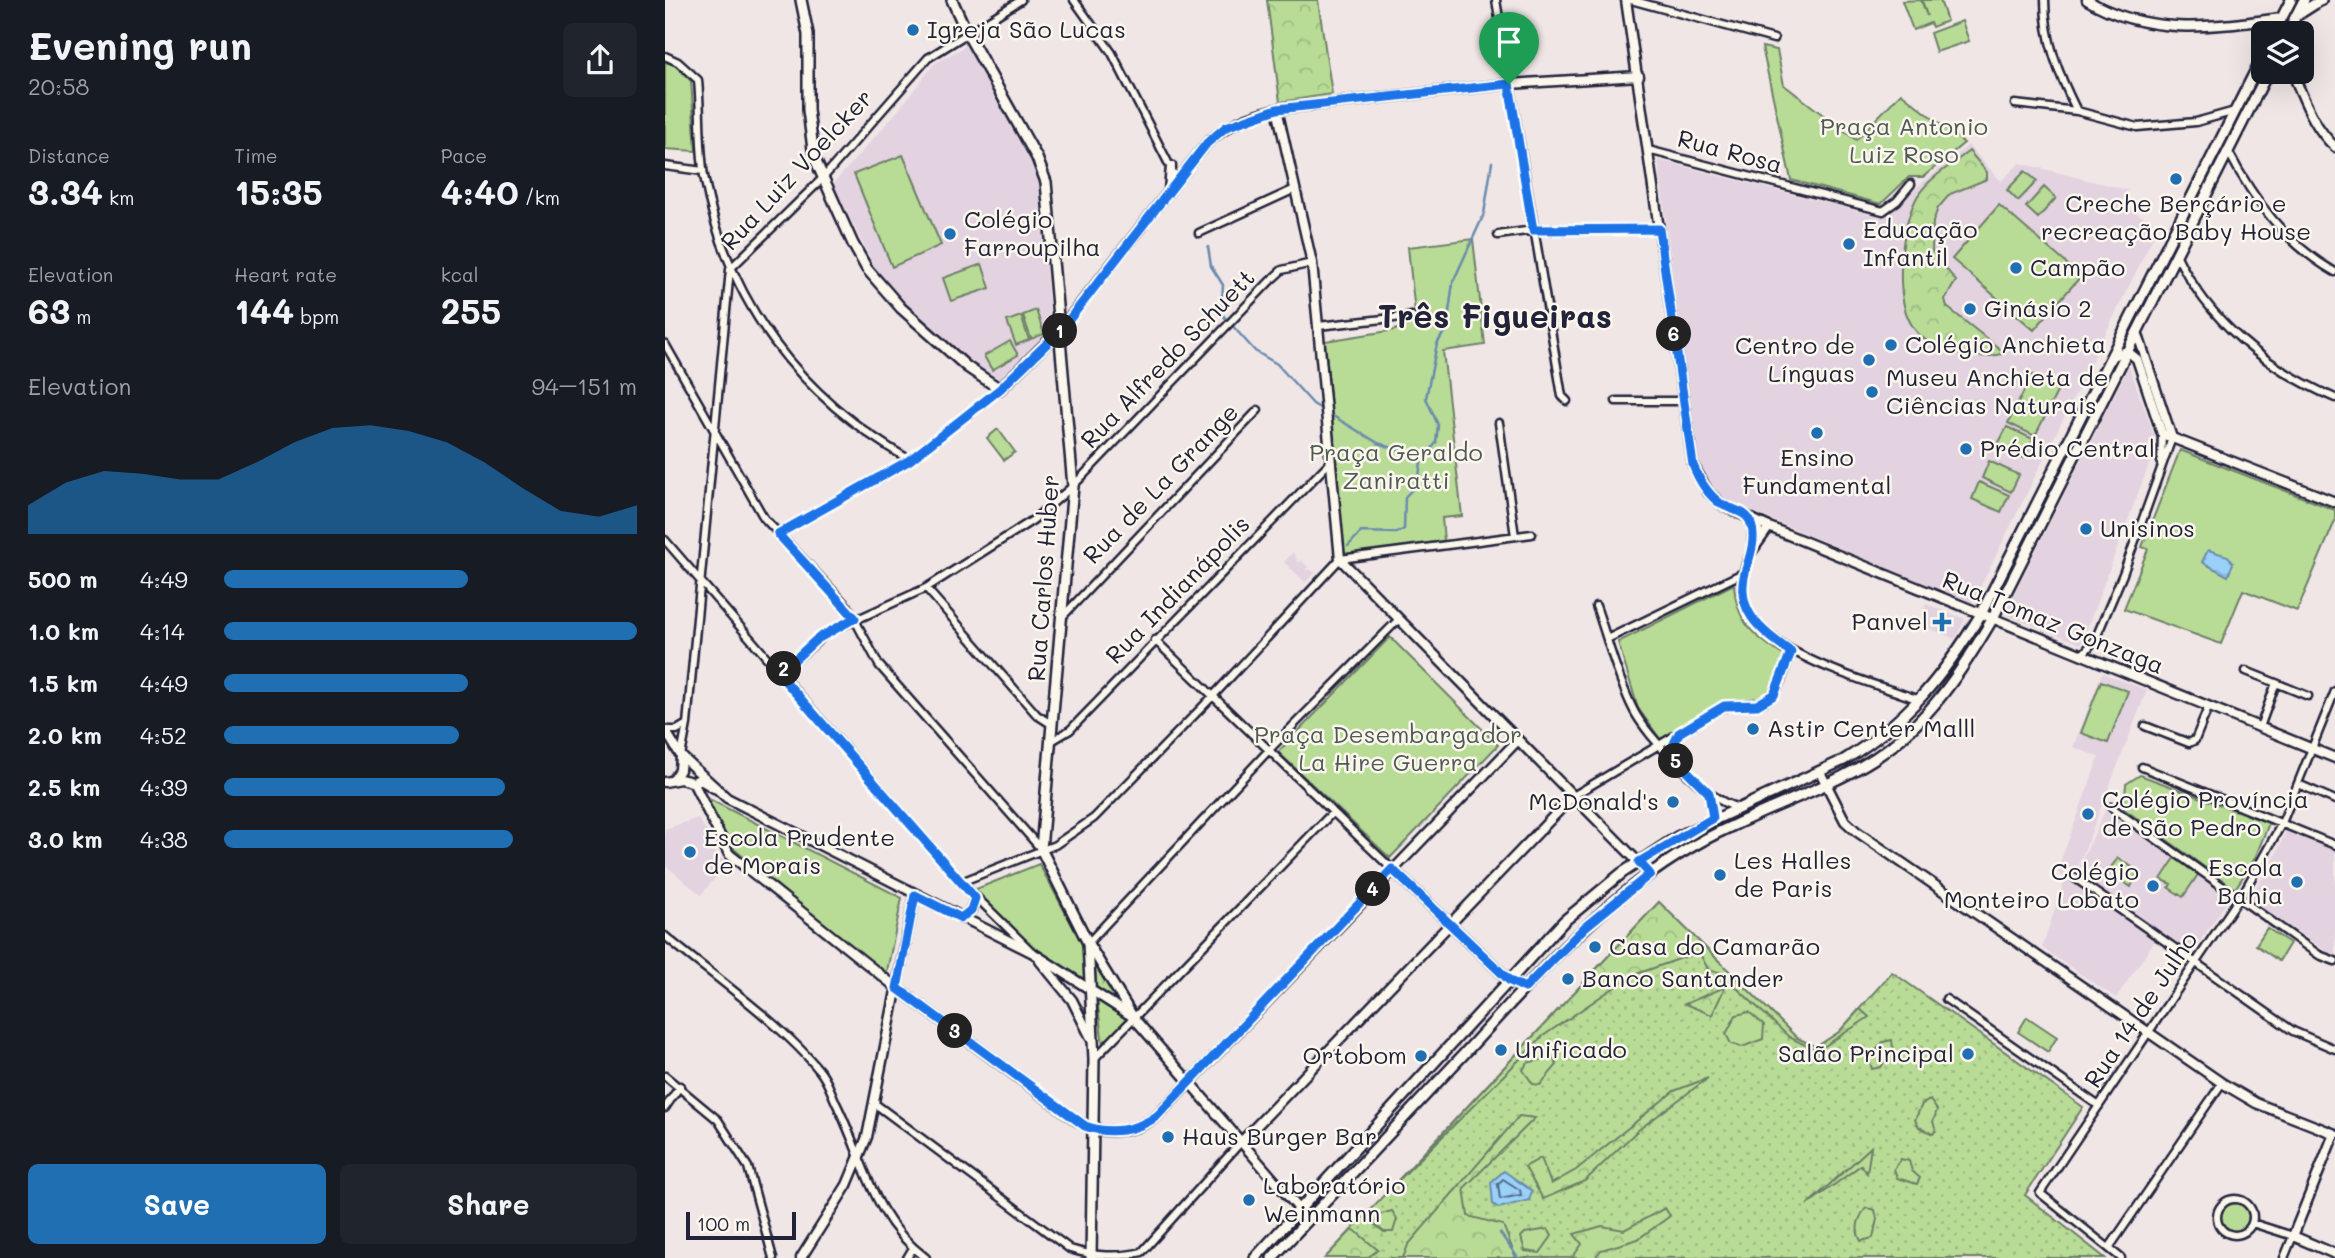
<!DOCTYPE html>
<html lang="en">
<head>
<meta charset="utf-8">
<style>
	:root { --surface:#171b24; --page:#20242c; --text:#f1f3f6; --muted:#9ea1a6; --accent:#1f6fb2 }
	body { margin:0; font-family:Mali,sans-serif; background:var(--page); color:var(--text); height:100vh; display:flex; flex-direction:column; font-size:26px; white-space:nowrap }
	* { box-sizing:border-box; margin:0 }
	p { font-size:23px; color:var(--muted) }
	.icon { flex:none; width:38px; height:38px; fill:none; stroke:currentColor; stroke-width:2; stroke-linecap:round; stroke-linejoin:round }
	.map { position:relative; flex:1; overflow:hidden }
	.details { display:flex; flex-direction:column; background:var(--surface); width:665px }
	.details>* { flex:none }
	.fabs { position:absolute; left:1586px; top:21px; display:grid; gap:14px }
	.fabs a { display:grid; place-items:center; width:63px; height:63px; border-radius:10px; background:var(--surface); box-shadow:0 7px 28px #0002; font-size:35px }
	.scale { position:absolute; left:21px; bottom:18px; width:110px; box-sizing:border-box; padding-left:7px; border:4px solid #22223b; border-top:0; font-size:19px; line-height:24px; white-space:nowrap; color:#22223b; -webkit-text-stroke:5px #fbf7ec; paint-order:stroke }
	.pin { position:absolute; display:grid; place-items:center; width:60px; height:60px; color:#fff; margin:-72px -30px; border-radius:50% 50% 50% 0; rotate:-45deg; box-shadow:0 0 7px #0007 }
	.pin .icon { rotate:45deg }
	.km { position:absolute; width:35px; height:35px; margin:-18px; border-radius:50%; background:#222; color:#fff; font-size:19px; line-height:35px; text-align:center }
	.round { display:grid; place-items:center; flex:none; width:74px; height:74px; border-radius:10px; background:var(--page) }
	.overview { display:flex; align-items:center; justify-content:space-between; height:119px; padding:0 28px }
	h1 { font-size:38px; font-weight:700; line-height:52px }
	.figures { display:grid; grid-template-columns:repeat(3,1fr); gap:10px; height:119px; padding:7px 28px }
	.figures div { display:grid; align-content:center }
	.figures b { font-size:35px; font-weight:700 }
	.figures small { font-size:19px; font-weight:400 }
	.figures p { font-size:19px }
	.chart { height:196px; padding:14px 28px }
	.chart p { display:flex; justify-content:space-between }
	.chart svg { width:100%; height:126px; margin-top:7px; fill:var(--accent); opacity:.7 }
	.action { display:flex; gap:14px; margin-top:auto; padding:14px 28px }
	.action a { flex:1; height:80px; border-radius:10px; background:var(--accent); color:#fff; font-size:28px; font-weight:700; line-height:80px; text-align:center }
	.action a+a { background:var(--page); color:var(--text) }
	ul { padding:0 28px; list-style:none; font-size:23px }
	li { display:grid; grid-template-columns:112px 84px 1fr; align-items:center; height:52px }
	li i { height:18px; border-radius:9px; background:var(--accent) }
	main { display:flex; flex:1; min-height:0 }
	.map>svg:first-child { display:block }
	.built { fill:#e3d2df }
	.grass { fill:url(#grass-dots); stroke:#6d7f68; stroke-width:2 }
	.forest { fill:url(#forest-crowns); stroke:#6d7f68; stroke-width:2 }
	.green { fill:#b8dc96; stroke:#6d7f68; stroke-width:2 }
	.water { fill:url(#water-ripples); stroke:#6a8bad; stroke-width:2 }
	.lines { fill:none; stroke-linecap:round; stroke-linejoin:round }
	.shore { stroke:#526887; stroke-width:2 }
	.stream { stroke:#6a8bad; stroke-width:2.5 }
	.minor-casing { stroke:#22223b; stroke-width:11 }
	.tertiary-casing { stroke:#22223b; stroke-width:13 }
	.secondary-casing { stroke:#22223b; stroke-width:14 }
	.minor { stroke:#fbf7ec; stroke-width:6 }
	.tertiary { stroke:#fbf7ec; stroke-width:8 }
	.secondary { stroke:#fbf7ec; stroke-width:9 }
	.route-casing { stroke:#fff; stroke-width:14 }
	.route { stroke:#1a73e8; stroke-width:9 }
	.poi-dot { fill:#1f6fb2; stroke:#fbf7ec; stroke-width:2.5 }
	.labels { text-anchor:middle; stroke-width:5; stroke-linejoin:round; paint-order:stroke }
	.poi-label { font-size:24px; fill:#22223b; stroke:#fbf7ec; text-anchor:start }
	.park-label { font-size:24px; fill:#4f5a56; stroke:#fbf7ec }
	.street-label { font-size:24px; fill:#22223b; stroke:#fbf7ec }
	.district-label { font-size:32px; font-weight:bold; fill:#22223b; stroke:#fbf7ec }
</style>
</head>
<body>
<main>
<section class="details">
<div class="overview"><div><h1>Evening run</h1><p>20:58</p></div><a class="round"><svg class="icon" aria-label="share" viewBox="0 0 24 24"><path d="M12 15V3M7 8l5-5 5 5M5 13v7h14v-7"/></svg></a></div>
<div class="figures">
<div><p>Distance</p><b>3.34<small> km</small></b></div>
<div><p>Time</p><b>15:35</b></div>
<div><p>Pace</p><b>4:40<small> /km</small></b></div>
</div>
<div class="figures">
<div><p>Elevation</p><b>63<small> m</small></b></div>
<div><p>Heart rate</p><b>144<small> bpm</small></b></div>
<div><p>kcal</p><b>255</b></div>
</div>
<div class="chart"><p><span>Elevation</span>94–151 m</p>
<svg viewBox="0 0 160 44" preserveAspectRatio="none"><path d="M0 44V34L10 26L20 22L30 23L40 25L50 25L60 19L70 12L80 7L90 6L100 8L110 12L120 19L130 28L140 36L150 38L160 34V44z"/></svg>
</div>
<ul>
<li><b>500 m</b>4:49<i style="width:59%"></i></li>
<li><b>1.0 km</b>4:14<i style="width:100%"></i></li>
<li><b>1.5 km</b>4:49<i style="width:59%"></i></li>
<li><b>2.0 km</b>4:52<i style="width:57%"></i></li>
<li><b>2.5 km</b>4:39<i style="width:68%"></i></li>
<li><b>3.0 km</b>4:38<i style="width:70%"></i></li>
</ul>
<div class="action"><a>Save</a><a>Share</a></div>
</section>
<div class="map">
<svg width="1670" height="1258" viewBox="0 0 1670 1258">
	<defs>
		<pattern id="grass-dots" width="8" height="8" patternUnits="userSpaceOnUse" patternTransform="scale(1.75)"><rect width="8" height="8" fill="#b8dc96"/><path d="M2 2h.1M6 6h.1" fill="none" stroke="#9ebc82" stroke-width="1.8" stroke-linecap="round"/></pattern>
		<pattern id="forest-crowns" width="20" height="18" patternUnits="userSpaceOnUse" patternTransform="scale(1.75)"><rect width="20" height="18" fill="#b8dc96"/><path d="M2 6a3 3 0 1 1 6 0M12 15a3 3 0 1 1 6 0" fill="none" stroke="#9ebc82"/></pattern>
		<pattern id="water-ripples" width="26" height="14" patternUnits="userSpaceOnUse" patternTransform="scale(1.75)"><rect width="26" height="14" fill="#9ad1f9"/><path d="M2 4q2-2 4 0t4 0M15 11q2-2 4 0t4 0" fill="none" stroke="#84b3d6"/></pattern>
	</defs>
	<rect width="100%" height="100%" fill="#f0e6e6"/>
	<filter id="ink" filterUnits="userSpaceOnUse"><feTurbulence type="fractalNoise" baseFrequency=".0143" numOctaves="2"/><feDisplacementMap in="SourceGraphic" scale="14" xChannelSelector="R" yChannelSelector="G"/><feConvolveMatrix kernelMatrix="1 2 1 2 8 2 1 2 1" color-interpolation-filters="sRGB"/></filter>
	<g filter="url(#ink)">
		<path class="built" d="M306 43 373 173 386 334 335 379 294 356 218 284 168 184 232 112 269 64Z
			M1303 145 1336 181 1355 163 1462 190 1456 205 1494 225 1307 604 1065 502 1049 491 1033 464 993 160 1216 217Z
			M1464 366 1492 443 1416 644 1339 614Z
			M628 552 633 563 636 560 643 567 640 571 645 569 650 573 640 582 619 562Z
			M1261 604 1300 619 1290 639 1254 624Z
			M1437 673 1482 690 1407 882 1491 939 1451 998 1377 948 1400 879 1392 871 1434 757 1408 747Z
			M1440 811 1565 897 1527 953 1411 874Z
			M33 818 41 831 38 841 62 864 36 895 0 865V829Z
			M1621 831 1670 851V957L1583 898 1606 866Z"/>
		<path class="grass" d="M994 902 1132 1038 1151 1047 1174 1032 1227 972 1418 1107 1360 1195 1440 1258H660Z
			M426 953 462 1009 429 987Z"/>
		<path class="forest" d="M602 0H653L667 94 615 102Z
			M1304 151 1322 172V179L1285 194 1273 208 1268 222 1267 251 1291 281 1280 299 1282 307 1340 353C1311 362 1261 353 1245 322 1229 291 1236 227 1252 197 1263 178 1288 164 1304 151Z
			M994 902 1132 1038 1151 1047 1174 1032 1195 1009 1204 1017 1152 1051 1124 1037 1055 972 1044 971 1034 952 966 976 878 1036 733 1181Z
			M1060 987 1047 1015 1020 1004Z
			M1043 1078 972 1131 920 1181 878 1199 860 1167 876 1158 886 1184 911 1170 1009 1091Z
			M854 1116 870 1118 799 1188 803 1216 838 1225 851 1258H738L743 1245Z
			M1206 1147 1202 1173 1196 1165 1142 1205Z
			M1000 1208 1005 1216 973 1239 936 1250 930 1258H907L917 1244 909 1234 937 1226 959 1230Z
			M688 1229 713 1250 702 1258H660Z"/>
		<path class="green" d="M1256 0 1262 16 1257 0H1275L1282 21 1267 27 1265 23 1248 30 1237 1Z
			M1297 21 1304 41 1271 52 1265 33Z
			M1097 47 1112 50 1119 85 1191 140 1236 93 1299 143 1258 177H1244L1216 204 1126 180Z
			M0 62 10 65 26 81 31 151 0 149Z
			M238 155 276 245 227 267 189 174Z
			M1360 171 1372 181 1353 201 1342 190Z
			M1379 187 1391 198 1373 218 1361 207Z
			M1334 205 1416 276 1369 330 1287 259Z
			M808 239 820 345 778 351 797 516 777 518 779 541 679 555 660 341 730 330 751 322 743 247Z
			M317 264 325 288 286 301 278 278Z
			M371 310 379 334 366 339 358 315Z
			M356 316 364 340 351 345 342 321Z
			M345 341 353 355 327 370 319 356Z
			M1367 375 1394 388 1370 436 1343 423Z
			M1342 427 1368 439 1359 458 1332 446Z
			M333 429 350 452 339 460 322 438Z
			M1515 450 1670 510V521L1632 611 1578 590 1556 644 1459 609 1483 549 1477 547Z
			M1324 461 1354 475 1346 492 1317 478Z
			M1314 482 1344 495 1336 512 1307 499Z
			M1069 584C1071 623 1089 635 1119 656L1106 690 1099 697 1054 704 996 740 973 708 953 642Z
			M725 637 833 745 725 858 613 752Z
			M1436 681 1463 691 1443 743 1416 733Z
			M1475 775 1604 823 1590 858 1570 889 1459 809 1461 784Z
			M40 797 237 898 221 976 69 849Z
			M1453 858 1473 871 1466 887 1443 871Z
			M1510 858 1534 873 1518 897 1504 888 1506 884 1496 879Z
			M374 864 417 943 421 980 364 948 309 890Z
			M1602 928 1625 943 1614 961 1591 945Z
			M431 992 463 1018 438 1045Z
			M1084 1012 1099 1025 1098 1039 1077 1047 1066 1044 1061 1034 1071 1015Z
			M1362 1017 1392 1037 1383 1052 1353 1032Z
			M1227 1040 1228 1049 1216 1067 1207 1069 1204 1059 1218 1042Z
			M887 1057 892 1065 875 1085 868 1084 858 1070 862 1063Z
			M1265 1100 1272 1110 1268 1122 1271 1130 1268 1134 1254 1127 1250 1120 1257 1104Z
			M1236 1159 1244 1161 1247 1171 1255 1178 1252 1184 1232 1178 1229 1169Z
			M1556 1217a14 14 0 1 1 28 0a14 14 0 1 1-28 0Z
			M1201 1208 1210 1210 1212 1219 1208 1238 1196 1241C1189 1229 1193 1218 1201 1208Z
			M727 1211 732 1219 728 1232H719L709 1224 716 1214Z
			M883 1229 887 1236 875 1253 860 1251 856 1237 860 1233Z"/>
		<path class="water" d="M1543 550 1563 556 1568 563 1563 576 1537 562Z
			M839 1171 867 1191 864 1200 834 1208 828 1204 826 1182Z"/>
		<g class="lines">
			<path class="shore" d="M838 1179 855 1190 856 1195 835 1199 833 1184Z"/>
			<path class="stream" d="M543 247 546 266 558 285 556 313 590 351 612 364 648 404 713 443 750 456 756 462 753 483 740 497 739 529 732 533 696 532 683 546
				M757 461 771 443 773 425 761 398 772 344 782 327 788 282 819 214 827 162
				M835 1233 853 1258"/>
			<defs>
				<path id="minor" d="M409 0 447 53 512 180
					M831 0 897 396 902 401
					M966 0 1109 39
					M1380 0C1380 41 1394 75 1412 111
					M0 56 13 62 33 80C36 111 34 145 39 176 62 303 135 397 245 460
					M1350 104 1412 111 1472 127 1531 122 1570 111
					M983 150 1218 211 1232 201 1246 184
					M1563 151C1589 201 1621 244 1670 272
					M0 166 38 171
					M534 233 630 189
					M833 235 868 230 994 229
					M1511 254C1543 321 1602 369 1670 398
					M653 326 747 316
					M0 344 99 518 183 607 214 665 376 849
					M951 401H1018
					M834 423 850 536
					M1496 464 1497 434
					M1083 516 1087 525V542
					M1092 521 1094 530C1088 549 1074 573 1077 593 1084 653 1205 681 1254 700
					M113 534 245 460 335 389
					M0 540 296 882 364 949
					M261 588 372 715 386 724
					M931 606C943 640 952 677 968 709 981 736 1043 802 1072 807
					M399 615 593 410
					M942 639 1080 572
					M490 640 727 869
					M1418 654 1430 640 1458 574 1507 438
					M1581 671 1611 683 1595 727
					M114 674 162 633 261 588 368 520 408 486 605 281 617 270 647 263
					M1611 683 1643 696
					M1538 720 1544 706
					M1480 726 1524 743 1530 740 1537 723
					M0 730H12L22 724
					M385 742 405 730 666 461
					M16 756 22 724 65 269 158 178 263 58 356 0
					M1009 758 1008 746 1014 733
					M1477 767 1670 845
					M1633 784 1670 800
					M1044 795 1048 818
					M908 796 1053 710C1064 704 1073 705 1085 705 1114 705 1118 674 1126 652
					M1446 807 1654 955 1670 961
					M1410 878 1628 1031 1670 1049
					M296 882 390 845 429 818 548 696 675 559 867 534
					M0 936C47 975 117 1024 154 1070 162 1079 166 1092 171 1103 200 1161 206 1217 261 1258
					M423 943 604 750 734 619
					M1281 999 1434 1106
					M429 1059 668 812
					M0 1076 53 1120 83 1167 108 1258
					M209 1103 405 1249C427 1256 454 1258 477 1252L576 1142
					M0 1108 15 1086
					M1552 1217a18 18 0 1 1 36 0a18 18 0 1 1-36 0Z
					M1587 1223 1628 1236 1619 1258
					M1444 1248 1557 1083
					M242 1258 248 1248
					M1456 1258 1375 1193 1581 888 1617 823 1670 691"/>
				<path id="tertiary" d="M961 0 1028 465 1043 492 1057 505 1104 527 1670 758
					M1422 0C1484 37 1549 27 1616 18
					M1627 72C1639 98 1648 127 1670 147
					M612 109 647 263 675 559 985 874
					M504 191 506 166
					M395 330 542 143C563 124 585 115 612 109L844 84 974 76
					M1472 332 1507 438
					M1447 356 1462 351 1472 359 1497 434 1670 502
					M1087 551 1104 527
					M0 730 16 756 62 798 368 953 468 1017 635 1210
					M1155 772 1180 821 1191 831 1557 1083 1591 1103 1670 1134
					M9 779 15 770 16 756
					M0 782 15 779 31 783
					M49 788 34 779 28 782 64 854 232 988 411 1120C436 1137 468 1134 492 1116L853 740
					M727 869 845 981 860 988
					M296 918 306 910 310 898
					M423 943 467 1015
					M375 961 407 1000 427 1040
					M1669 1134 1628 1236 1670 1254
					M576 1142 908 796
					M136 1258 182 1185 202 1137 250 895"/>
				<path id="secondary" d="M136 0 143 34V110L149 157 188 244 202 269 236 308 302 367 335 389 395 330
					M287 0 302 33 372 158 381 182 408 486 376 849 423 943 429 1059 426 1258
					M1634 14 1656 0
					M1609 33 1626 0
					M1622 33 1639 0
					M590 1258 899 921 957 873 1012 837 1179 760C1243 721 1278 676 1316 614L1598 56
					M607 1258C672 1190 735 1122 799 1054 850 998 901 941 960 893 991 868 1029 843 1067 826 1114 803 1165 787 1210 758 1262 724 1297 671 1328 618L1603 72"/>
			</defs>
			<use href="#minor" class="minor-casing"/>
			<use href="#tertiary" class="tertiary-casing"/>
			<use href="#secondary" class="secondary-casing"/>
			<use href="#minor" class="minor"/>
			<use href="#tertiary" class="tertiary"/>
			<use href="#secondary" class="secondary"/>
		</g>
	</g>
	<g class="lines" filter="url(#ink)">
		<defs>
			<path id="route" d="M844 84 868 230 994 229 1028 465C1034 480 1042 494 1056 504 1066 510 1083 511 1086 524 1091 537 1086 553 1082 566 1067 609 1094 629 1126 652L1109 695 1092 705 1059 706 1014 733 1008 746 1009 758 1044 793 1048 818 974 862 985 874 920 927 860 988 845 981 727 869 492 1116C471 1131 445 1135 420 1126L232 988 250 895 296 918 306 910 310 898 114 674 152 639 190 618 113 534 245 460 335 389 396 330 542 143 561 127 612 109Z"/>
		</defs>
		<use href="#route" class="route-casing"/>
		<use href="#route" class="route"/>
	</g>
	<g class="poi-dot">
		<circle cx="248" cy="30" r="7"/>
		<circle cx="1511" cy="179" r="7"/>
		<circle cx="285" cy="234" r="7"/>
		<circle cx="1184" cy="244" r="7"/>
		<circle cx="1351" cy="268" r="7"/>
		<circle cx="1305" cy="309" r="7"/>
		<circle cx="1226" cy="345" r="7"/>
		<circle cx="1204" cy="360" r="7"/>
		<circle cx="1207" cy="392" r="7"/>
		<circle cx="1152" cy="433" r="7"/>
		<circle cx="1301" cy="449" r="7"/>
		<circle cx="1421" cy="529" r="7"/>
		<path d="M1273.5 611.5h7v7h7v7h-7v7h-7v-7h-7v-7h7z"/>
		<circle cx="1088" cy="729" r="7"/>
		<circle cx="1008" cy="802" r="7"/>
		<circle cx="1423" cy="814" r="7"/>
		<circle cx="25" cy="852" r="7"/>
		<circle cx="1055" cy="875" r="7"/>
		<circle cx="1632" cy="882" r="7"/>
		<circle cx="1488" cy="886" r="7"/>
		<circle cx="930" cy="947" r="7"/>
		<circle cx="903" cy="979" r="7"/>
		<circle cx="836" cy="1050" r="7"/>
		<circle cx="1303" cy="1054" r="7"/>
		<circle cx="756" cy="1056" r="7"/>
		<circle cx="503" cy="1137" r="7"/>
		<circle cx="584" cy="1200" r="7"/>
	</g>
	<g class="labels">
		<g class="poi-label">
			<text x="262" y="38">Igreja São Lucas</text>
			<text x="1511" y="212" text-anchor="middle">Creche Berçário e<tspan x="1511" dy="28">recreação Baby House</tspan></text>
			<text x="299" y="228">Colégio<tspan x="299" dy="28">Farroupilha</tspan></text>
			<text x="1198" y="238">Educação<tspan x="1198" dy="28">Infantil</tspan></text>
			<text x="1365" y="276">Campão</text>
			<text x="1319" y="317">Ginásio 2</text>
			<text x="1240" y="353">Colégio Anchieta</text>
			<text x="1190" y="354" text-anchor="end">Centro de<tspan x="1190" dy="28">Línguas</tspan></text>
			<text x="1221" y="386">Museu Anchieta de<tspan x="1221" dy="28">Ciências Naturais</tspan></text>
			<text x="1315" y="457">Prédio Central</text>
			<text x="1152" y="466" text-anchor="middle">Ensino<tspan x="1152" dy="28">Fundamental</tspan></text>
			<text x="1435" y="537">Unisinos</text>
			<text x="1263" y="630" text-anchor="end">Panvel</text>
			<text x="1102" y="737">Astir Center Malll</text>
			<text x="1437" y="808">Colégio Província<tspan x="1437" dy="28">de São Pedro</tspan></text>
			<text x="994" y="810" text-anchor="end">McDonald's</text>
			<text x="39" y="846">Escola Prudente<tspan x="39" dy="28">de Morais</tspan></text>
			<text x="1069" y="869">Les Halles<tspan x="1069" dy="28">de Paris</tspan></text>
			<text x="1618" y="876" text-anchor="end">Escola<tspan x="1618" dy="28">Bahia</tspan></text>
			<text x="1474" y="880" text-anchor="end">Colégio<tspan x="1474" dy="28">Monteiro Lobato</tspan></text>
			<text x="944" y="955">Casa do Camarão</text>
			<text x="917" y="987">Banco Santander</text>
			<text x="850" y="1058">Unificado</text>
			<text x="1289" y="1062" text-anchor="end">Salão Principal</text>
			<text x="742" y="1064" text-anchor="end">Ortobom</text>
			<text x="517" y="1145">Haus Burger Bar</text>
			<text x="598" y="1194">Laboratório<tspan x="598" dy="28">Weinmann</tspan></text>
		</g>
		<g class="park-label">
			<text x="1239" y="135">Praça Antonio<tspan x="1239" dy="28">Luiz Roso</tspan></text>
			<text x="731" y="461">Praça Geraldo<tspan x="731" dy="28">Zaniratti</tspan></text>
			<text x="723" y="743">Praça Desembargador<tspan x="723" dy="28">La Hire Guerra</tspan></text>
		</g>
		<g class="street-label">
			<text transform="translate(1065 152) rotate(15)" y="8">Rua Rosa</text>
			<text transform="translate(132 170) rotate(-47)" y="8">Rua Luiz Voelcker</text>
			<text transform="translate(503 359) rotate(-46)" y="8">Rua Alfredo Schuett</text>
			<text transform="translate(496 484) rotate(-46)" y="8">Rua de La Grange</text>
			<text transform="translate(379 578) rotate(-86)" y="8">Rua Carlos Huber</text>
			<text transform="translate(513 590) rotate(-46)" y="8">Rua Indianápolis</text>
			<text transform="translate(1388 623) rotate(22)" y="8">Rua Tomaz Gonzaga</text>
			<text transform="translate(1476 1010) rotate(-56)" y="8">Rua 14 de Julho</text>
		</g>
		<g class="district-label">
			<text x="830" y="328">Três Figueiras</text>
		</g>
	</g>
</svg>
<div class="fabs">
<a><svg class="icon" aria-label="layers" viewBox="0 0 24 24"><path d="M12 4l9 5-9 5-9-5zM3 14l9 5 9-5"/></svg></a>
</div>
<div class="scale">100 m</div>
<div class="pin" style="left:844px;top:84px;background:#1e9e55"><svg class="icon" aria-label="arrive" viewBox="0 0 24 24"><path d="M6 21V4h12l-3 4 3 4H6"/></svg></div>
<b class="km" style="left:395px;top:331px">1</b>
<b class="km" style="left:119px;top:669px">2</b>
<b class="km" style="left:290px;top:1031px">3</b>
<b class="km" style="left:708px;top:889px">4</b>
<b class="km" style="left:1011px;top:761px">5</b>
<b class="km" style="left:1009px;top:334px">6</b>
</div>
</main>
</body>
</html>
